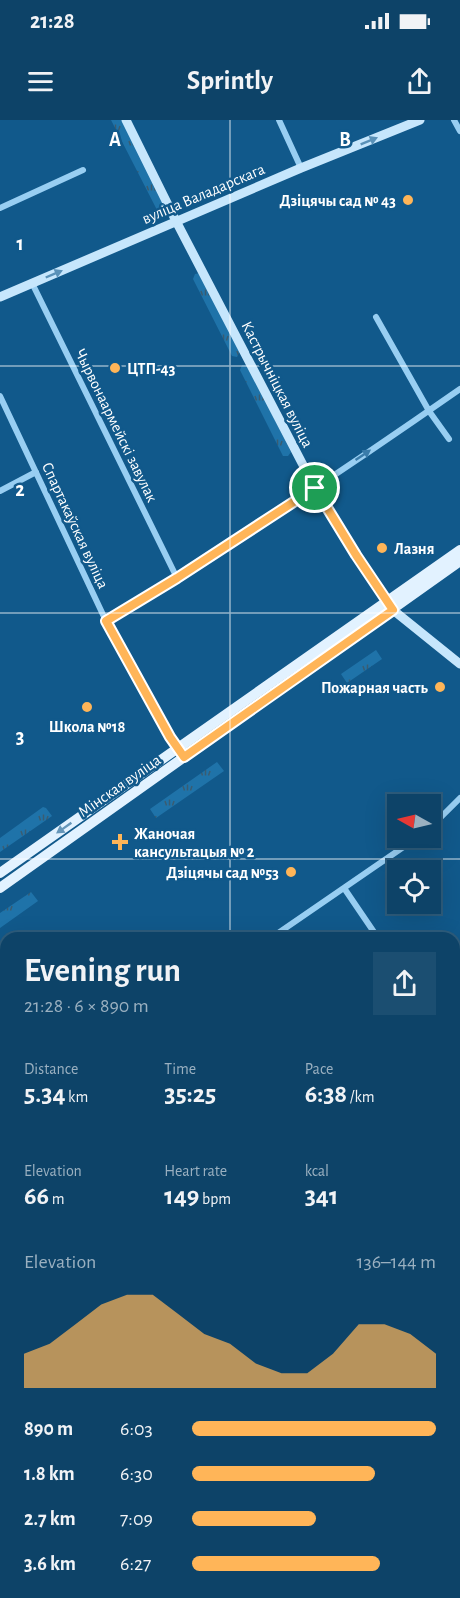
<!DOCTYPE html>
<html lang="en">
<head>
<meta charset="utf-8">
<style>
	:root { --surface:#0d4368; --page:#1b4e71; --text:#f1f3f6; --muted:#9ab0c0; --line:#2d5c7c; --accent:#ffb558 }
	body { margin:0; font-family:"Alegreya Sans",sans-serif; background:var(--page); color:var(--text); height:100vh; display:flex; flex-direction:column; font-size:22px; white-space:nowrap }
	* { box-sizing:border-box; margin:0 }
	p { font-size:20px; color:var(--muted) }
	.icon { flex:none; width:33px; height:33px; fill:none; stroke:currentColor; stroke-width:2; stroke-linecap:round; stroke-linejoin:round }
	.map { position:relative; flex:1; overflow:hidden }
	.panel { position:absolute; left:0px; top:812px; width:460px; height:668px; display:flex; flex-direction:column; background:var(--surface); border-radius:18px 18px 0 0; box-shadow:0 6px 24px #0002,0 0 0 2px var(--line) }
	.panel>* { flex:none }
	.needle { width:39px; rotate:278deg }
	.tools { position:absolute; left:387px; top:674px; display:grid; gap:12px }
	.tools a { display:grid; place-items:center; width:54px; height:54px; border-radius:0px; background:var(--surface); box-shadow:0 6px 24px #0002,0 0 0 2px var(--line); font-size:30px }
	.pin { position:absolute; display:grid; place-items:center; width:51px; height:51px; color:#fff; margin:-26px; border:3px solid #fff; border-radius:50%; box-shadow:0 2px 6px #0007 }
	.round { display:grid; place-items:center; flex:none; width:63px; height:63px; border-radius:0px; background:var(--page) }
	.overview { display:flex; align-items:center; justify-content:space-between; height:102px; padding:0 24px }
	h1 { font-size:33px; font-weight:700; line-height:45px }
	.stats { display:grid; grid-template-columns:repeat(3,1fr); gap:9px; height:102px; padding:6px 24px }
	.stats div { display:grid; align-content:center }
	.stats b { font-size:26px; font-weight:700 }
	.stats small { font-size:16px; font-weight:400 }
	.stats p { font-size:16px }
	.chart { height:168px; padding:12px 24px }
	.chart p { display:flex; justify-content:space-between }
	.chart svg { width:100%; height:108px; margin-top:6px; fill:var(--accent); opacity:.7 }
	ul { padding:0 24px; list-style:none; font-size:20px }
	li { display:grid; grid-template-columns:96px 72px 1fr; align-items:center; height:45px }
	li i { height:15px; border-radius:8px; background:var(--accent) }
	.status { display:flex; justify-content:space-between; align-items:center; height:42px; padding:0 30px; background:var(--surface); direction:ltr }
	.status svg { height:16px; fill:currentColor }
	header { display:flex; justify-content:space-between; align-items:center; height:78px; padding:0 24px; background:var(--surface); font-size:27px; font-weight:700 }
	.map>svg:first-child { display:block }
	.grass { fill:url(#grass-tufts) }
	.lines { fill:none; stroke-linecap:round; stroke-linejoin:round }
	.minor { stroke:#98cef2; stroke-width:6 }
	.secondary { stroke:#c6e6fc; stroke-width:9 }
	.primary { stroke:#e2f2ff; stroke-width:10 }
	.oneway { fill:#5991b8 }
	.oneway2 { fill:#3a7caa }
	.oneway3 { fill:#6596b9 }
	.route-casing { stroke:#fff; stroke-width:12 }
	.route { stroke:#ffb558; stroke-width:8 }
	.grid { fill:none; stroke:#fff; stroke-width:1.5; stroke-opacity:0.55 }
	.poi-dot { fill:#ffb558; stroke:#11598b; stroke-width:2 }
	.labels { text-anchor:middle; stroke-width:5; stroke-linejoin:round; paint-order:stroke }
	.street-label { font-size:16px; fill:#fff; stroke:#11598b }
	.poi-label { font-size:16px; font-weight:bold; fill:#fff; stroke:#11598b; text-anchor:end }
	.grid-label { font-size:20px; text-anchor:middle; font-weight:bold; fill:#fff; stroke:#11598b; stroke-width:5; stroke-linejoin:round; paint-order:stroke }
</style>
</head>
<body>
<div class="status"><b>21:28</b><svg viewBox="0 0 49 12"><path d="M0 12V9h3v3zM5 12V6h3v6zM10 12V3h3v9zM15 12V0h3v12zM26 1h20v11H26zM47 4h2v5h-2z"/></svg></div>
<header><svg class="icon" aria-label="menu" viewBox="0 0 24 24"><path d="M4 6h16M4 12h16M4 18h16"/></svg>Sprintly<svg class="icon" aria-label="share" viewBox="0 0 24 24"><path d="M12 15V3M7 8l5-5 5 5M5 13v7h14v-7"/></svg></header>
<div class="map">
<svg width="460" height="1478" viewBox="0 0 460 1478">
	<defs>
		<pattern id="grass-tufts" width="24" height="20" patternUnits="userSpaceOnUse" patternTransform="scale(1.5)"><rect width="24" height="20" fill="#1f73a9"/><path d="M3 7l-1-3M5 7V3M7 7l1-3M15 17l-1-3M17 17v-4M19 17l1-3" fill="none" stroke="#3a5c71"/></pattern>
	</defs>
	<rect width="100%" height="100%" fill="#11598b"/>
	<path class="grass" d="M111 0H122L169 93 160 98 156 88Z
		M200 153 240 231 237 237 232 236 193 159 195 154Z
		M242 245H247L291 332 288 336H283L240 250Z
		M376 530 382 539 347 563 341 554Z
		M217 642 224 651 156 698 150 689Z
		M43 687 46 688 52 696 0 732V718Z
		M31 772 38 781 0 808V793Z"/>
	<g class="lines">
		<path class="minor" d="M279 0 301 48
			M454 0 460 11
			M0 88 83 50
			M32 163 177 458
			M376 197 429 291 449 319
			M0 276 106 501 170 617 178 628
			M0 371 36 352
			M106 501C227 428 344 350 460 269
			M430 708 460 678
			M344 768 378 818
			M271 818 418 717
			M454 924 460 932
			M0 1065 6 1060
			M454 1070 460 1079
			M0 1101 1 1105 0 1107
			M0 1127 6 1129
			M454 1140 460 1134
			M0 1181 6 1182
			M0 1249H3
			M454 1251H460
			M0 1355H6
			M459 1363 460 1346
			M0 1451 6 1452
			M454 1454H460
			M175 1473V1478
			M386 1473 387 1478"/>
		<path class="secondary" d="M126 0 176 101 315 368 356 435 393 490 460 544
			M0 177 301 48 420 0"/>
		<path class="primary" d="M0 753 460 430
			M0 768 460 441"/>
	</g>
	<defs><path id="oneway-solid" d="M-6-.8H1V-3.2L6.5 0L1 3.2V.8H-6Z" transform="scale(1.5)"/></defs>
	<g class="oneway">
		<use href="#oneway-solid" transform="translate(369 21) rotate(-22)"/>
		<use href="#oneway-solid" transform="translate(54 154) rotate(-23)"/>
	</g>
	<use class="oneway2" href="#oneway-solid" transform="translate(363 335) rotate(-34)"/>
	<use class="oneway3" href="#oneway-solid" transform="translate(64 708) rotate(145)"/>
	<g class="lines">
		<defs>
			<path id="route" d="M315 368 356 435 393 490 184 637 170 617 106 501 177 458Z"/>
		</defs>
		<use href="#route" class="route-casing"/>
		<use href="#route" class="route"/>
	</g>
	<path class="grid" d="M230 0V818M0 246H460M0 493H460M0 739H460M0 985H6M454 985H460M0 1232H6M454 1232H460M230 1473V1478"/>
	<g class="poi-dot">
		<circle cx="408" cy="80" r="6"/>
		<circle cx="115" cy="248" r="6"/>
		<circle cx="382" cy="428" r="6"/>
		<circle cx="440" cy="567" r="6"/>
		<circle cx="87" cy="587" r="6"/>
		<path d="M117 713h6v6h6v6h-6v6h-6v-6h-6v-6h6z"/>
		<circle cx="291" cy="752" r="6"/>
	</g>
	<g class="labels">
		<g class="street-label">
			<text transform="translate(203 73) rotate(-23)" y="6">вуліца Валадарскага</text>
			<text transform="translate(278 264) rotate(63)" y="6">Кастрычніцкая вуліца</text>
			<text transform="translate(117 305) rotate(64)" y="6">Чырвонаармейскі завулак</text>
			<text transform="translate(76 405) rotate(65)" y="6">Спартакаўская вуліца</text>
			<text transform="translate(119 665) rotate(-35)" y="6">Мінская вуліца</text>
		</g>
		<g class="poi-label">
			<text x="396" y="86">Дзіцячы сад № 43</text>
			<text x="127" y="254" text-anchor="start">ЦТП-43</text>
			<text x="394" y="434" text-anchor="start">Лазня</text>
			<text x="428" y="573">Пожарная часть</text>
			<text x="87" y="612" text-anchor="middle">Школа №18</text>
			<text x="134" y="719" text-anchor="start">Жаночая<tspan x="134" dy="18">кансультацыя № 2</tspan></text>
			<text x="279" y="758">Дзіцячы сад №53</text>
		</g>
	</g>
	<g class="grid-label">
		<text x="115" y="26">A</text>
		<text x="345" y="26">B</text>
		<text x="20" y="130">1</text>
		<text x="20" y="376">2</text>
		<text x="20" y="623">3</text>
	</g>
</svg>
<div class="tools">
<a><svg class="needle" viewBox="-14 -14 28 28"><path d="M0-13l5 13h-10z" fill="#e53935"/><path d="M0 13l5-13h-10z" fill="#9ab0c0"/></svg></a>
<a><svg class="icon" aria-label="locate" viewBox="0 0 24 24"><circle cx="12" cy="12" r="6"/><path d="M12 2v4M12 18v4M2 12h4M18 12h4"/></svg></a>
</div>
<div class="pin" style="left:315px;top:368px;background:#1e9e55"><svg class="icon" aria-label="arrive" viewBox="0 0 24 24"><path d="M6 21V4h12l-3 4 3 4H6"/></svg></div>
<section class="panel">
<div class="overview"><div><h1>Evening run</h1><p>21:28 · 6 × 890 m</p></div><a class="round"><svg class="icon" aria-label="share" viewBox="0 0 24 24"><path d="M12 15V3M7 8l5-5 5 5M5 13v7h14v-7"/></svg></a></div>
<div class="stats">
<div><p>Distance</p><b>5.34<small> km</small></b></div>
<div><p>Time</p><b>35:25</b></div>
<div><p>Pace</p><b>6:38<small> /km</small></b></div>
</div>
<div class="stats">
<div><p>Elevation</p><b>66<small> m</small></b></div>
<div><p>Heart rate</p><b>149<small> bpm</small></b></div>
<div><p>kcal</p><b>341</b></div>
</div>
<div class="chart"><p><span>Elevation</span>136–144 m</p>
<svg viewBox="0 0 160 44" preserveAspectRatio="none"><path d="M0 44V30L10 26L20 18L30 10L40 6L50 6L60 14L70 22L80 26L90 34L100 38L110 38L120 30L130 18L140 18L150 22L160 30V44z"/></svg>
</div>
<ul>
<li><b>890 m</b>6:03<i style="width:100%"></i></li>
<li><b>1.8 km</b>6:30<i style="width:75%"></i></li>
<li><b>2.7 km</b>7:09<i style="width:51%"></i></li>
<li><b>3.6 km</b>6:27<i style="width:77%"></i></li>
</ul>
</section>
</div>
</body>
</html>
